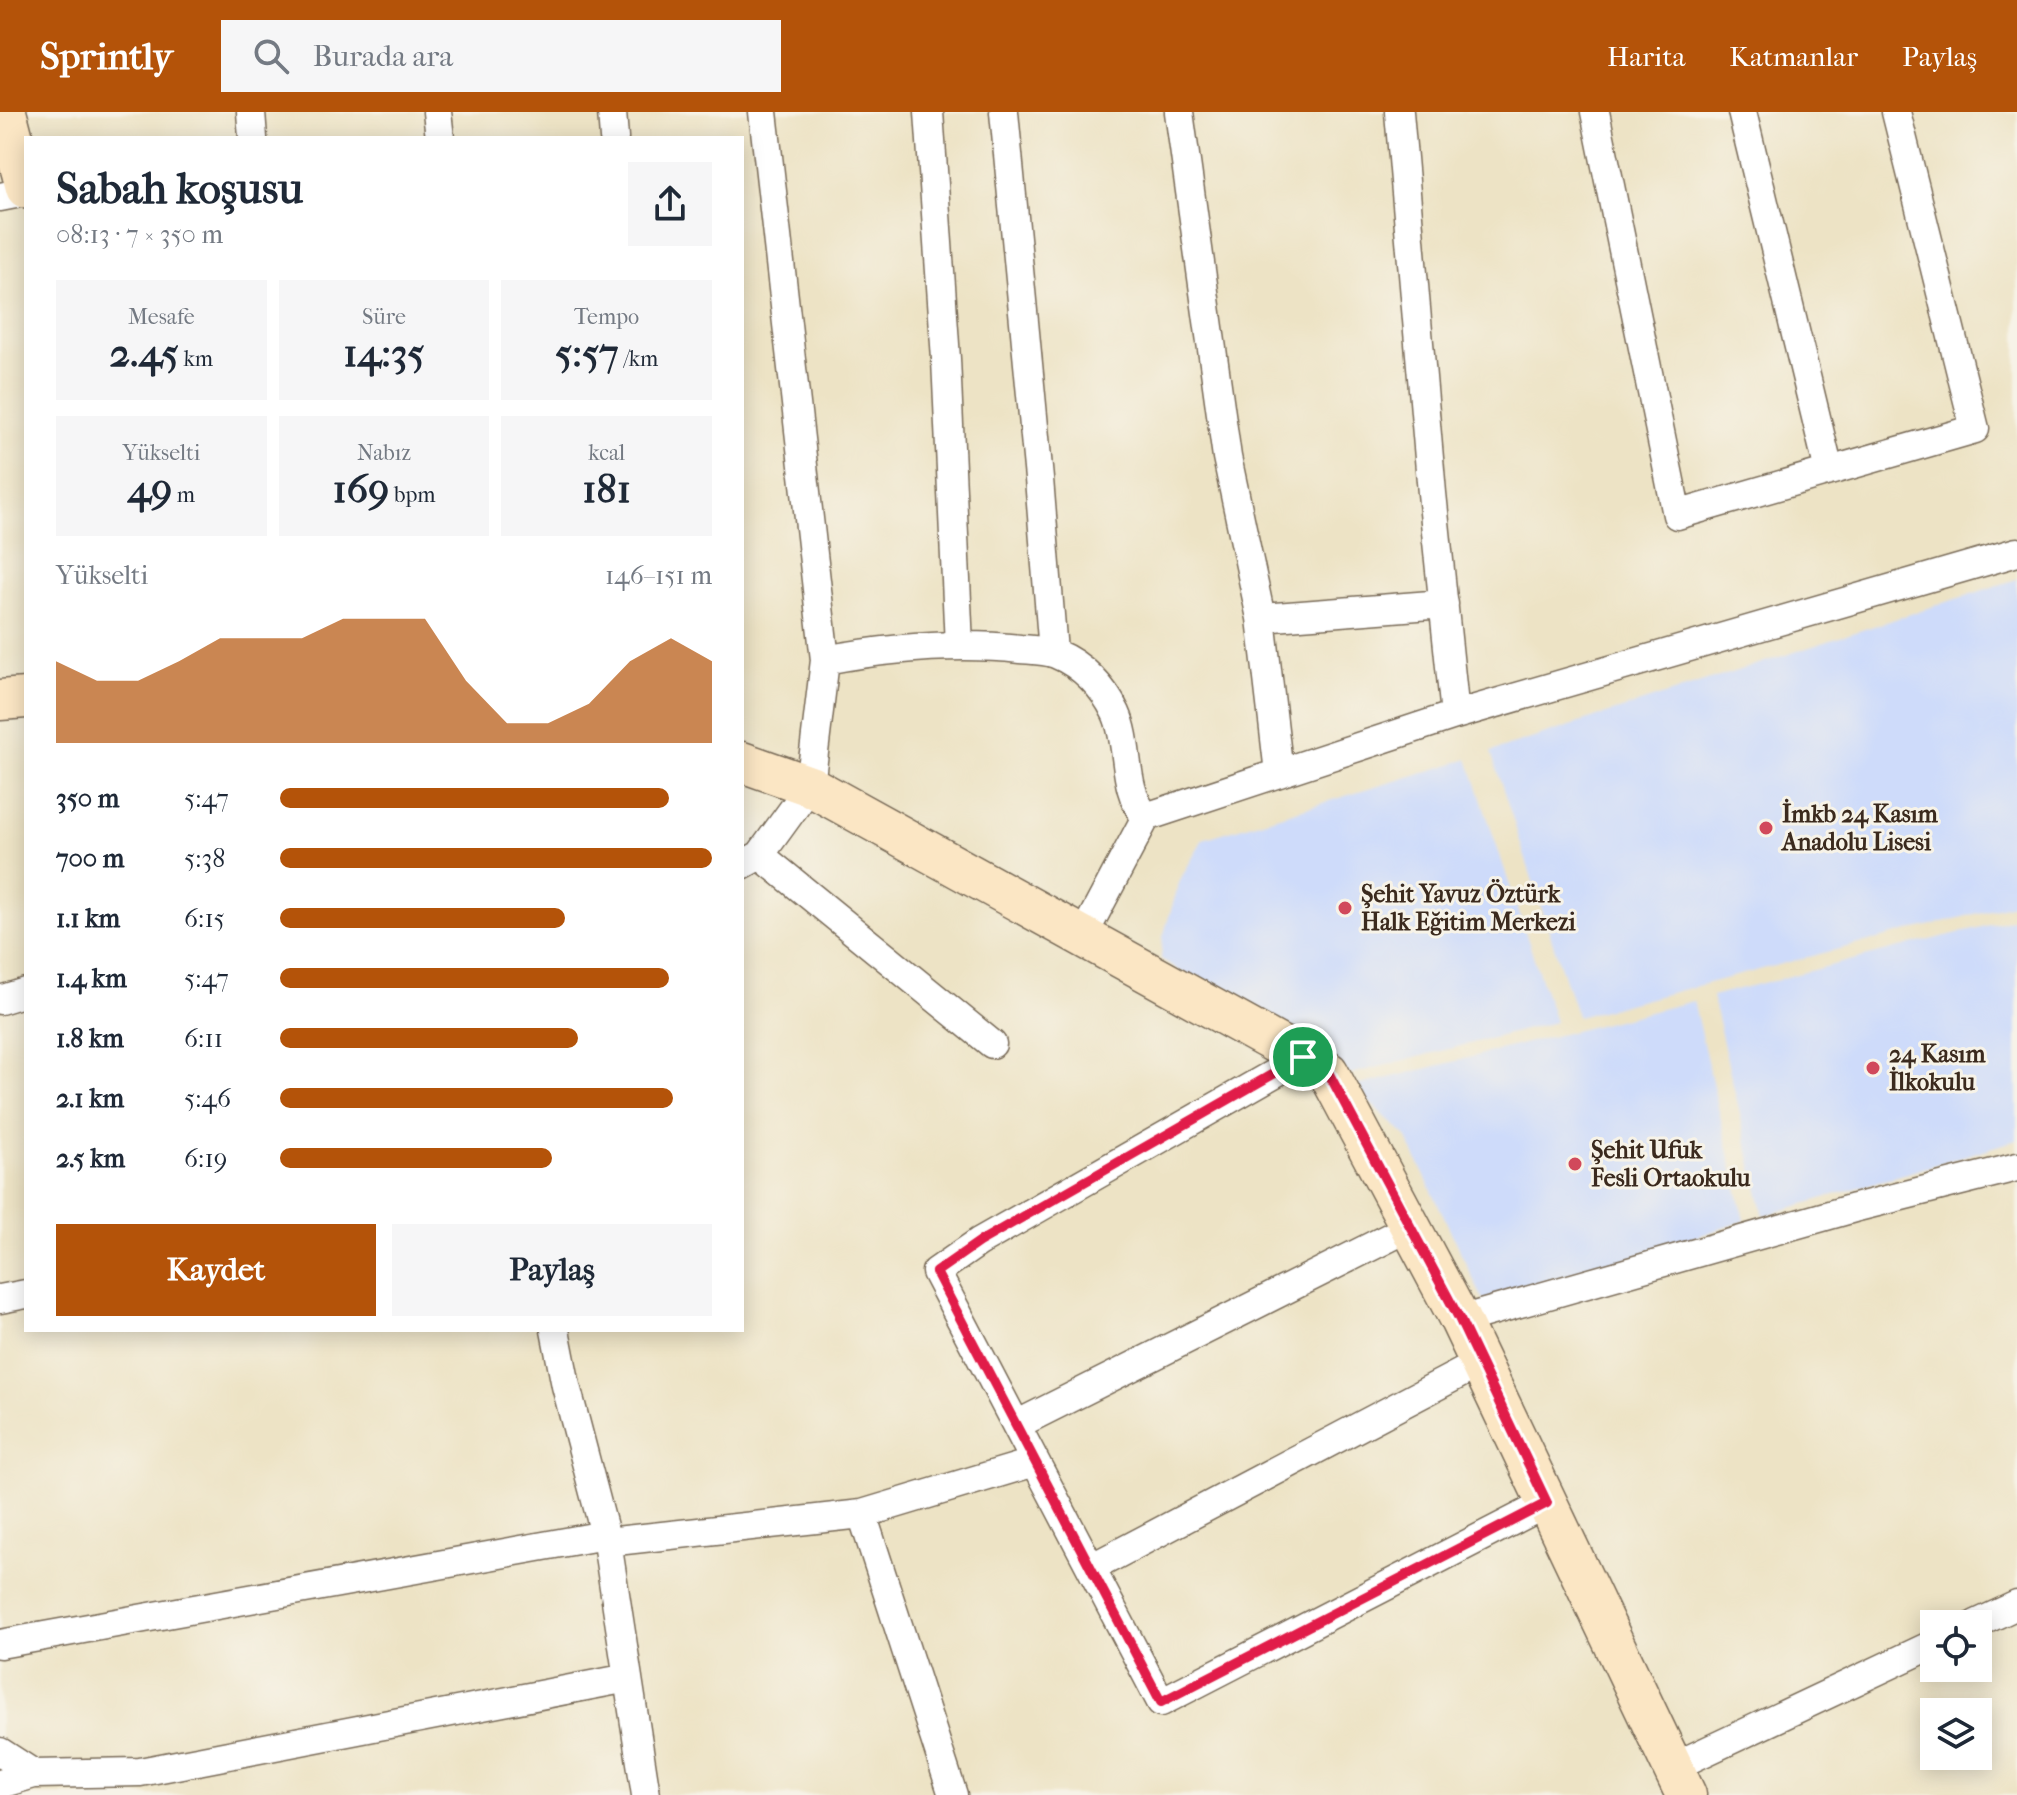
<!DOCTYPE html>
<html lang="tr">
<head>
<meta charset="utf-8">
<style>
	:root { --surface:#fff; --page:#f6f6f7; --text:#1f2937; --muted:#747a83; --accent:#b45309 }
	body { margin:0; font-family:"IM FELL French Canon",serif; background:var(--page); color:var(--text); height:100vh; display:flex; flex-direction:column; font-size:30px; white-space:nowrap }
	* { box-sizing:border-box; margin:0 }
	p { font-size:26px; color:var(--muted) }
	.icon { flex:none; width:44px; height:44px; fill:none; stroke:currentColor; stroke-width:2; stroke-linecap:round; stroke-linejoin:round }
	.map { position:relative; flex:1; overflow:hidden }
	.side { position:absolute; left:24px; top:24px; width:720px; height:1196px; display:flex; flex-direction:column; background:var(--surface); border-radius:0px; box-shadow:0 4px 20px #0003 }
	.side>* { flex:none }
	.fabs { position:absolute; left:1920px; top:1498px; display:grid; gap:16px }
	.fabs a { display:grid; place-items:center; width:72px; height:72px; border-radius:0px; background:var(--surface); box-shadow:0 4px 20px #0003; font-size:40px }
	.pin { position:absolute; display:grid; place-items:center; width:68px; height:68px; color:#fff; margin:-34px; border:4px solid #fff; border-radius:50%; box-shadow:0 2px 8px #0007 }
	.round { display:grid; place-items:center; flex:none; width:84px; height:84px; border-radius:0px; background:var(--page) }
	.summary { display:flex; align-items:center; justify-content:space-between; height:136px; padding:0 32px }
	h1 { font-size:44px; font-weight:800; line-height:60px }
	.metrics { display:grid; grid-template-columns:repeat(3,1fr); gap:12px; height:136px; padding:8px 32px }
	.metrics div { display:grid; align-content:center; border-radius:0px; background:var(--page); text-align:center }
	.metrics b { font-size:40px; font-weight:800 }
	.metrics small { font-size:22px; font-weight:400 }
	.metrics p { font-size:22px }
	.chart { height:224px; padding:16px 32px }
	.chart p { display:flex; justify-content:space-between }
	.chart svg { width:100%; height:144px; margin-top:8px; fill:var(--accent); opacity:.7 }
	.button { display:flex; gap:16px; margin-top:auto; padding:16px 32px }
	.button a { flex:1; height:92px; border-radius:0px; background:var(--accent); color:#fff; font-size:32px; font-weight:800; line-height:92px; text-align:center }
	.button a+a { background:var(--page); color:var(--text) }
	ul { padding:0 32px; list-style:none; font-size:26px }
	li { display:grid; grid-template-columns:128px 96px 1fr; align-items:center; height:60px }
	li i { height:20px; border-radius:10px; background:var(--accent) }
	header { display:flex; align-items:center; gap:48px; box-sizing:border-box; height:112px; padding:0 40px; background:var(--accent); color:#fff }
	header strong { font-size:38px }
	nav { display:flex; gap:44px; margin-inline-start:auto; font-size:28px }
	.search { width:560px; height:72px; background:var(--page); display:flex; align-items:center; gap:20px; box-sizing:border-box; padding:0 28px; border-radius:0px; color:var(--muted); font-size:30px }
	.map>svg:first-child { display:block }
	.built { fill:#cedbfa }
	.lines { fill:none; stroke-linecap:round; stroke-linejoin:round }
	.street-casing { stroke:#796b58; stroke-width:31 }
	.secondary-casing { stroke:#796b58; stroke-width:43 }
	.street { stroke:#fff; stroke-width:28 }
	.secondary { stroke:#fbe6c4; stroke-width:40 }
	.route-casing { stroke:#fff; stroke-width:16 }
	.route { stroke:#e11d48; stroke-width:10 }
	.poi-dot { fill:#d1495b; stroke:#f7f3e8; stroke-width:3 }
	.labels { text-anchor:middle; stroke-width:6; stroke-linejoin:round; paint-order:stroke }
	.poi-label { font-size:24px; font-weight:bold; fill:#3b2a1e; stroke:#f7f3e8; text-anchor:start }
</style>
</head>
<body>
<header>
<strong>Sprintly</strong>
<div class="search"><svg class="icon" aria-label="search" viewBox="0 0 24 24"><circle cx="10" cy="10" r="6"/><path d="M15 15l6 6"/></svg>Burada ara</div>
<nav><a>Harita</a><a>Katmanlar</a><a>Paylaş</a></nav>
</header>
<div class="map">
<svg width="2017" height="1683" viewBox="0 0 2017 1683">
	<rect width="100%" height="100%" fill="#f7f3e8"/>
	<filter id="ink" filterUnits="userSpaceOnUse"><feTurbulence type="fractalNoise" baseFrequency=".0125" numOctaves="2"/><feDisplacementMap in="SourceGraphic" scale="16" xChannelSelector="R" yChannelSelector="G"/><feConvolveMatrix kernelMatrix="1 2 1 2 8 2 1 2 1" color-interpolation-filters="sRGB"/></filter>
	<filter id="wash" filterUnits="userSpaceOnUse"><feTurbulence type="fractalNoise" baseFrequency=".006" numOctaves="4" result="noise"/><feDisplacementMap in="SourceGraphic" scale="32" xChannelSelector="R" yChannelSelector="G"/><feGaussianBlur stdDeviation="1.8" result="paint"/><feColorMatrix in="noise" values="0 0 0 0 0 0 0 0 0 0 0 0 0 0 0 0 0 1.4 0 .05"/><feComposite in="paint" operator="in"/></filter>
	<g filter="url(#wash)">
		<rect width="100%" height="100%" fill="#ede3c5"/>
		<path class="built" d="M2017 467V791L1577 905 1491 640Z
			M1468 647 1555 910 1343 964 1161 847 1163 825 1180 768 1203 727Z
			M2017 806V1028L1764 1104 1712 884Z
			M1693 889 1745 1109 1485 1192 1406 1024 1353 975Z"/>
	</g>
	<g filter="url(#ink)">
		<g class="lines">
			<defs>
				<path id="street" d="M251 0 253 26
					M437 0 440 26
					M612 0 614 26
					M929 0 946 247 959 534
					M1004 0 1039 367 1053 540
					M1179 0 1227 345 1261 506 1444 492
					M1399 0 1432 381 1455 603
					M1595 0 1677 403 1975 317 1896 0
					M1742 0 1829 359
					M0 85 26 80
					M1261 506 1279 661
					M825 548C890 536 955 530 1020 537 1032 538 1046 538 1056 542 1083 553 1104 576 1116 601 1131 634 1121 676 1146 705
					M760 743 992 932
					M742 753 760 743 810 674 825 548 763 0
					M1083 824 1146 705 1455 603 2017 440
					M0 888 26 880
					M1303 945 979 1130 936 1160 1161 1590 1547 1391
					M0 1187 26 1182
					M1460 1208 1854 1096 2017 1055
					M555 1218 566 1274 607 1430 646 1683
					M1016 1313 1410 1115
					M862 1402 953 1683
					M607 1430 862 1402 1035 1350
					M1091 1456 1480 1251
					M1976 1512 2017 1493
					M0 1532 605 1423
					M0 1640 34 1662 140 1660 628 1566
					M1673 1655 1934 1532
					M0 1672 34 1662"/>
				<path id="secondary" d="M6 0 26 76
					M0 588 26 586
					M742 650 810 674 1328 960 1460 1208 1686 1683"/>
			</defs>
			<use href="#street" class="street-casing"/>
			<use href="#secondary" class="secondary-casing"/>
			<use href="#street" class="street"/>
			<use href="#secondary" class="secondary"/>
		</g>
	</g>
	<g class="lines" filter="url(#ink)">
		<defs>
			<path id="route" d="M1303 945 1328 960 1460 1208 1547 1391 1161 1590 936 1160 979 1130Z"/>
		</defs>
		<use href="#route" class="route-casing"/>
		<use href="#route" class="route"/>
	</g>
	<g class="poi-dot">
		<circle cx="1766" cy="716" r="8"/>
		<circle cx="1345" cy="796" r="8"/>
		<circle cx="1873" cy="956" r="8"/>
		<circle cx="1575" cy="1052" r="8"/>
	</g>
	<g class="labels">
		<g class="poi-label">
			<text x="1782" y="710">İmkb 24 Kasım<tspan x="1782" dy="28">Anadolu Lisesi</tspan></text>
			<text x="1361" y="790">Şehit Yavuz Öztürk<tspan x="1361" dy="28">Halk Eğitim Merkezi</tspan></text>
			<text x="1889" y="950">24 Kasım<tspan x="1889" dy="28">İlkokulu</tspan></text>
			<text x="1591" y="1046">Şehit Ufuk<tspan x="1591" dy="28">Fesli Ortaokulu</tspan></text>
		</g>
	</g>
</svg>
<div class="fabs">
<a><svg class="icon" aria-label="locate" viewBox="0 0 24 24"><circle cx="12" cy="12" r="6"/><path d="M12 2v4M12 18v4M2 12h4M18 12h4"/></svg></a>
<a><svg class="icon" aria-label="layers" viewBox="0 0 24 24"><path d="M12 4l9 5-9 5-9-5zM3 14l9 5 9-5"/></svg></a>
</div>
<div class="pin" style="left:1303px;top:945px;background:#1e9e55"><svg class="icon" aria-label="arrive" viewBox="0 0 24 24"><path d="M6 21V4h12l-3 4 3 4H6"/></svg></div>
<section class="side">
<div class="summary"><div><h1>Sabah koşusu</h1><p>08:13 · 7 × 350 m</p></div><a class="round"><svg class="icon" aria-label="share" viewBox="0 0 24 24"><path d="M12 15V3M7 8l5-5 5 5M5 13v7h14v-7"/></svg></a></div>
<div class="metrics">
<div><p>Mesafe</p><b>2.45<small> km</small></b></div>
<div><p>Süre</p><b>14:35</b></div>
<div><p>Tempo</p><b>5:57<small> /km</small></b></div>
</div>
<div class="metrics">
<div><p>Yükselti</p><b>49<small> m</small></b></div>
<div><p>Nabız</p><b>169<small> bpm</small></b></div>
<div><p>kcal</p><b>181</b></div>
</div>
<div class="chart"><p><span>Yükselti</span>146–151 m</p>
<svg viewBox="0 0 160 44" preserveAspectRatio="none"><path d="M0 44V19L10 25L20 25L30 19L40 12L50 12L60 12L70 6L80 6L90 6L100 25L110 38L120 38L130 32L140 19L150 12L160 19V44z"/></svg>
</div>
<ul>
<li><b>350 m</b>5:47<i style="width:90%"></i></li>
<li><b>700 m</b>5:38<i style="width:100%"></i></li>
<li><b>1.1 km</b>6:15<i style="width:66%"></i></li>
<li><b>1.4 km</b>5:47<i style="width:90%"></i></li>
<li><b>1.8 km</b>6:11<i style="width:69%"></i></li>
<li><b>2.1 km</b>5:46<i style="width:91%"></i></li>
<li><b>2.5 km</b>6:19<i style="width:63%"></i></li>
</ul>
<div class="button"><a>Kaydet</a><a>Paylaş</a></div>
</section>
</div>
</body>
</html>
